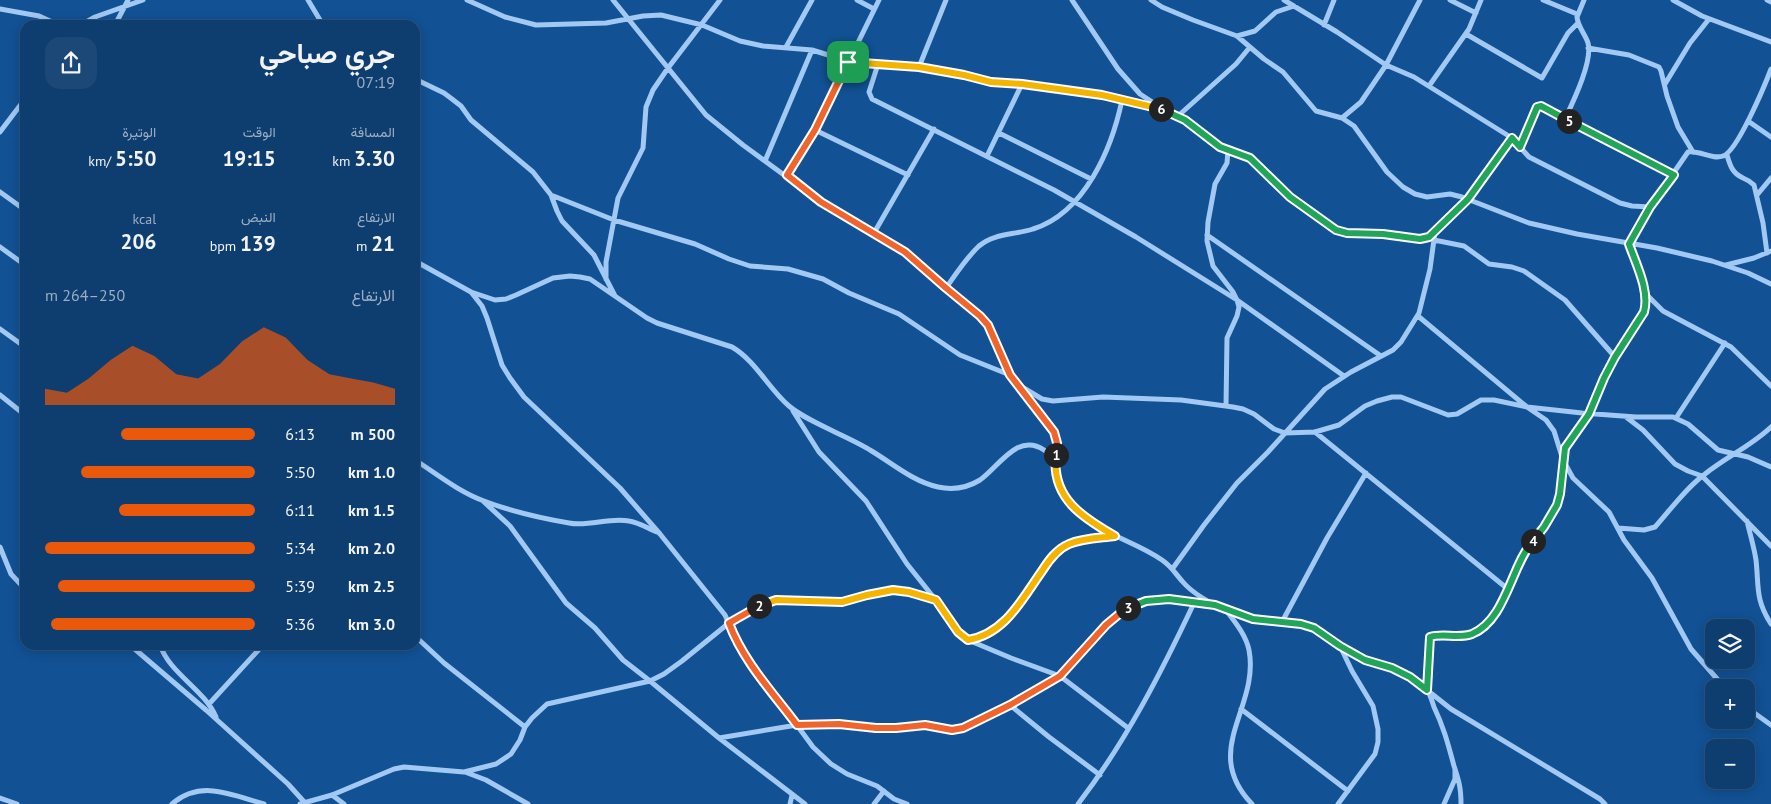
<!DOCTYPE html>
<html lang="ar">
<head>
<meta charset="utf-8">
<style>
	:root { --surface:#0e3d6f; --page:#1c4877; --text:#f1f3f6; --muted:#9baec3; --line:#2e5682; --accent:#ea580c }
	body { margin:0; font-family:"PT Sans",Vazirmatn,sans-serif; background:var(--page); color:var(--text); direction:rtl; height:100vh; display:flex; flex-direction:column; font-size:19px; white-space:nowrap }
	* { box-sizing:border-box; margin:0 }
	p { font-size:16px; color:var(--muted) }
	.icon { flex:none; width:28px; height:28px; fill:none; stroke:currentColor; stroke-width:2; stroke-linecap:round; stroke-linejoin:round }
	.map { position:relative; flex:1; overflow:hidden; direction:ltr }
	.panel { position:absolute; left:20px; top:20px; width:400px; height:630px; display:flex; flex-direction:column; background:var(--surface); border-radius:15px; box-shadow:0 2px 12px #0003,0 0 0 1px var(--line); direction:rtl }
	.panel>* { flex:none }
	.controls { position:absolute; left:1705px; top:619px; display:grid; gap:10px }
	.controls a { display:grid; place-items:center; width:50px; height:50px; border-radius:10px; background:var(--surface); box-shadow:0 2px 12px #0003,0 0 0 1px var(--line); font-size:25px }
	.pin { position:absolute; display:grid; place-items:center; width:42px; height:42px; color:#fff; margin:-21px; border-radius:10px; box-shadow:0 2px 8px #0006 }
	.km { position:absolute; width:25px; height:25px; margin:-12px; border-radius:50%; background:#222; color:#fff; font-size:14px; line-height:25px; text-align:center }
	.round { display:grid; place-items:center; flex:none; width:52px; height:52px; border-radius:15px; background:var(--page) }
	.summary { display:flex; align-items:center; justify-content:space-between; height:85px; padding:0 25px }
	h1 { font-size:28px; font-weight:700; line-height:38px }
	.stats { display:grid; grid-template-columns:repeat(3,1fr); gap:8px; height:85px; padding:5px 25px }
	.stats div { display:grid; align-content:center }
	.stats b { font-size:21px; font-weight:700 }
	.stats small { font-size:14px; font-weight:400 }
	.stats p { font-size:14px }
	.chart { height:140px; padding:10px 25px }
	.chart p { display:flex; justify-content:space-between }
	.chart svg { width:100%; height:90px; margin-top:5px; fill:var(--accent); opacity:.7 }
	ul { padding:0 25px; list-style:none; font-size:16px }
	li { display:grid; grid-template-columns:80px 60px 1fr; align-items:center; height:38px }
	li i { height:12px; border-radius:6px; background:var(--accent) }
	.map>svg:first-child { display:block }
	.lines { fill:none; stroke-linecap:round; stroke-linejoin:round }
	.minor { stroke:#a1c9f3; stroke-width:5 }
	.split-1-casing { stroke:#fff; stroke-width:10 }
	.split-2-casing { stroke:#fff; stroke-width:10 }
	.split-3-casing { stroke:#fff; stroke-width:10 }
	.split-4-casing { stroke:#fff; stroke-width:10 }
	.split-5-casing { stroke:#fff; stroke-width:10 }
	.split-6-casing { stroke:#fff; stroke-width:10 }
	.split-7-casing { stroke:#fff; stroke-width:10 }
	.split-1 { stroke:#f0652b; stroke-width:6 }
	.split-2 { stroke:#f5b400; stroke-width:6 }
	.split-3 { stroke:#f0652b; stroke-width:6 }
	.split-4 { stroke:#22a559; stroke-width:6 }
	.split-5 { stroke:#22a559; stroke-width:6 }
	.split-6 { stroke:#22a559; stroke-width:6 }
	.split-7 { stroke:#f5b400; stroke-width:6 }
</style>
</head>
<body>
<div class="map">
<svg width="1771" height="804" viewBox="0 0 1771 804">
	<rect width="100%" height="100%" fill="#125194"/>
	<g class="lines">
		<path class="minor" d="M308 0 323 25
			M467 0 505 17 536 25 606 23 643 16 661 15 702 25 740 41 763 46 812 50 854 63 919 67 964 75 991 82 1022 84 1102 95 1163 109
			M613 0 706 115 743 145 821 202 905 251 946 288 972 308 988 325 1011 376
			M857 0 874 9
			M1072 0 1118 69 1140 94 1163 109 1191 124 1220 147 1250 158 1290 197 1336 230 1347 233 1383 235 1420 239 1429 237 1468 199 1512 138
			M1151 0 1162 7 1193 20 1237 36 1264 59 1283 72 1316 111 1342 118 1354 126 1387 172 1403 187 1415 194 1427 197 1450 194 1462 197 1529 223 1577 234 1657 248 1712 261 1748 273 1771 284
			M1284 0 1337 32 1386 65 1414 77 1512 138 1529 157 1620 203 1632 206 1650 207
			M1450 0 1476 13
			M1543 0 1577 14
			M1673 0 1702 16 1771 42
			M1767 0 1771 2
			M0 9 39 16 59 25
			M81 25 95 17 143 0
			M115 25 128 0
			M1324 25 1334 0
			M1466 34 1542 78 1568 33 1578 23
			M1237 36 1255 31 1276 12 1294 6
			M786 47 812 0
			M1588 48 1629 55 1659 67 1661 71 1667 96 1678 127 1693 152
			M878 64 869 92 872 99 1054 190 1136 237 1237 300 1344 376
			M919 67 946 0
			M415 79 444 93 452 99 461 106 471 120 533 172 551 195 557 211 562 221 594 255 615 296
			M1665 84 1690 43 1709 19
			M1429 86 1469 29 1481 0
			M1178 116 1236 64 1250 47
			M1342 118 1361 102 1386 65 1420 0
			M1565 119C1573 102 1593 61 1588 43 1585 34 1578 27 1577 17L1584 0
			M1748 121 1771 137
			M815 130 908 175
			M0 132 25 99
			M999 133 1091 179
			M1520 147 1536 109 1541 106 1674 175
			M1727 155C1730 165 1732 173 1743 178 1748 180 1750 181 1754 185L1763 223 1767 253
			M987 156 1022 84
			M765 161 812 50
			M787 175 815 130 879 0
			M0 192 25 210
			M551 195 614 220 695 244 729 259 750 266 788 269 823 279 849 293 899 314 960 355 1010 375 1022 387 1042 399 1053 401 1103 397 1181 400 1233 407 1243 409 1254 414 1274 429 1285 433 1315 432 1339 425 1365 406 1377 401 1392 397H1401L1448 415 1457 414 1481 400H1494L1527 407 1582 413 1636 417H1673L1688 424 1718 450 1748 457 1771 467
			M1757 195 1771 178
			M874 233 934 129
			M1207 235 1381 356
			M1434 240 1464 246 1489 264 1512 267 1524 271 1565 300 1615 357
			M0 247 25 265
			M415 261 471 292 495 300 506 299 516 295 553 278 570 276 580 277 590 279 647 318 657 323 732 347C756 361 768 388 789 406 809 423 846 435 870 450 892 463 912 481 938 487 952 490 967 488 980 480 999 467 1017 432 1044 450 1056 458 1054 472 1058 484 1064 499 1076 512 1089 521 1112 537 1139 544 1162 560 1171 566 1175 573 1182 581 1192 593 1211 604 1226 610 1235 613 1245 617 1254 619 1270 622 1286 621 1302 625 1322 629 1343 648 1361 658 1377 666 1395 667 1411 677 1415 680 1422 685 1426 689 1430 693 1432 701 1434 707 1444 728 1448 744 1454 766 1459 781 1461 788 1461 804
			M1726 265 1754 258 1771 251
			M606 279V262L618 198 643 148 646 107 653 90 668 68 720 0
			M946 288C956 274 966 258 979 246 994 233 1015 235 1033 229 1085 213 1112 148 1122 100
			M471 292 482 306 487 318 502 365 510 378 524 397 620 488 660 534 725 615 735 638 752 664 813 747 831 764 847 774 877 786 894 799 907 804
			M1645 293 1663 311 1731 347 1771 386
			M1418 316 1527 407 1546 420 1554 431 1563 460 1573 478 1609 512 1624 540 1652 578 1691 649 1725 688
			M0 329 25 347
			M1019 387 1054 431 1057 443 1055 463
			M0 395 25 415
			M1226 406 1227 338 1237 316 1239 307 1237 300 1233 292 1213 266 1207 241 1208 222 1215 184 1227 163 1228 150
			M793 411 819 452 866 501 907 564 935 599
			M1626 417 1643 430 1675 464 1688 471 1702 476 1771 546
			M1676 418 1725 343
			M1315 432 1509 590
			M415 460C437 474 459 492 484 501 510 511 540 518 569 523 589 527 609 517 629 521 638 522 649 529 657 532
			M483 501 510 526 566 603 595 628 623 660 650 681 719 738 805 804
			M1747 521C1750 534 1754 547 1756 560 1759 587 1755 599 1771 624
			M1618 528 1644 530 1655 527C1671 509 1686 488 1705 474 1726 457 1751 446 1771 427
			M0 547 11 574 25 589
			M1173 568 1204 525 1237 483 1268 452 1325 389 1351 372 1393 350 1401 342 1419 313 1430 269 1435 232
			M1226 610C1235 622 1246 635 1249 650 1260 708 1200 750 1252 804
			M1282 622 1327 538 1366 473
			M415 636 444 663 525 727
			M969 640C1005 634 1022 598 1042 571 1049 560 1057 549 1069 544 1083 538 1100 538 1115 536
			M130 645 206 710 288 784 306 804
			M160 645C170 674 204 689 216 717
			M209 704 263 645
			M1010 705 1049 737 1100 775
			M1746 707 1771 725
			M1241 709 1348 791
			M719 738 797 725 819 724H839L876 728H896L925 725 952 730 963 728 1010 705 1060 676 1106 625 1124 609 1146 601 1169 599 1212 605
			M465 772 486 780 528 804
			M332 795 344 804
			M0 798 17 804
			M172 804C201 779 232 795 264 804
			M300 804 332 795 394 769 404 767 464 772 496 764 511 754 520 740 525 727 532 718 547 704 650 681 664 674 682 661 729 623 757 607 767 603 776 600H785L842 602 867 595 893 591 909 592 936 600 959 632 968 640 1011 658 1060 676 1128 728
			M790 804 792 795
			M874 804 884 791
			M1078 804C1125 743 1161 673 1194 603
			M1338 804 1375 754 1378 742V729L1373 706 1352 671 1340 646
			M1444 804 1455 779V769
			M1605 804 1600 799 1451 709 1427 690 1429 638 1432 636H1464L1476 632 1487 624 1502 601 1509 590 1520 558 1527 547 1544 527 1557 505 1560 494 1565 448 1589 414 1604 377 1644 312C1650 291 1636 264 1629 243L1650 207 1688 152C1700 150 1712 160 1723 156 1737 152 1765 85 1771 69"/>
	</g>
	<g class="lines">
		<defs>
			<path id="split-1" d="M848 62 815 130 787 175 821 202 905 252 946 288 980 316 988 325 1010 375 1054 432 1057 443 1056 455"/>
			<path id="split-2" d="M759 606 776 600 842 602 867 595 893 590 909 592 936 600 958 632 968 640C1005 634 1022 599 1042 571 1049 560 1057 549 1069 544 1083 538 1100 538 1115 536 1083 518 1051 498 1056 455"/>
			<path id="split-3" d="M759 606 729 623C743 661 773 693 797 725L839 724 876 728H896L925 725 952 730 963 728 1010 705 1060 676 1106 625 1124 610 1128 608"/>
			<path id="split-4" d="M1128 608 1146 601 1169 599 1215 605 1253 619 1301 624 1314 628 1340 646 1365 660 1392 668 1410 677 1427 690 1430 637C1443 633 1459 639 1472 634 1506 620 1511 566 1533 541"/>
			<path id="split-5" d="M1533 541 1544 527 1557 505 1560 494 1565 448 1589 414 1604 378 1615 357 1644 312C1650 291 1636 264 1629 244L1650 207 1674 175 1569 121"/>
			<path id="split-6" d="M1161 109 1185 120 1220 147 1250 158 1290 197 1336 230 1347 233 1383 234 1420 239 1429 237 1468 199 1512 138 1520 147 1537 107 1541 106 1569 121"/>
			<path id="split-7" d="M848 62 919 67 964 75 991 82 1022 84 1102 95 1161 109"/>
		</defs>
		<use href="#split-1" class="split-1-casing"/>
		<use href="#split-2" class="split-2-casing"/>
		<use href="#split-3" class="split-3-casing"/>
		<use href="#split-4" class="split-4-casing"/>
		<use href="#split-5" class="split-5-casing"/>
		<use href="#split-6" class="split-6-casing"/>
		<use href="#split-7" class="split-7-casing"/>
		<use href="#split-1" class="split-1"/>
		<use href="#split-2" class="split-2"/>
		<use href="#split-3" class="split-3"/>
		<use href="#split-4" class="split-4"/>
		<use href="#split-5" class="split-5"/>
		<use href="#split-6" class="split-6"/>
		<use href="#split-7" class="split-7"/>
	</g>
</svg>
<div class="controls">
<a><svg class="icon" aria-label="layers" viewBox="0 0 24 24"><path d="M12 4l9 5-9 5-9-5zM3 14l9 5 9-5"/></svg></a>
<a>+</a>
<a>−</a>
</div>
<div class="pin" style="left:848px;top:62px;background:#1e9e55"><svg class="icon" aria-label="arrive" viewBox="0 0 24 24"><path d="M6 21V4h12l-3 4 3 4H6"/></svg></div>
<b class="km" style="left:1056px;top:455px">1</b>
<b class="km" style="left:759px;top:606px">2</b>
<b class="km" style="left:1128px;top:608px">3</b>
<b class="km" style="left:1533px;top:541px">4</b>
<b class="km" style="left:1569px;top:121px">5</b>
<b class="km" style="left:1161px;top:109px">6</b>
<section class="panel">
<div class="summary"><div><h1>جري صباحي</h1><p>07:19</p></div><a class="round"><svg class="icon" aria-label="share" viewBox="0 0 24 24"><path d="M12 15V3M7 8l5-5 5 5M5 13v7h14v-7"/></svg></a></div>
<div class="stats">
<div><p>المسافة</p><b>3.30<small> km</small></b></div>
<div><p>الوقت</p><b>19:15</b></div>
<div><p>الوتيرة</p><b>5:50<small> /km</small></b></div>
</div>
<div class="stats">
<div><p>الارتفاع</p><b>21<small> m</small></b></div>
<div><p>النبض</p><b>139<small> bpm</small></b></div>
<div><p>kcal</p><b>206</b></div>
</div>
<div class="chart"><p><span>الارتفاع</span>250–264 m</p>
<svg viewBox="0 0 160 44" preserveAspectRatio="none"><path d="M0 44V36L10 38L20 31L30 22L40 15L50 20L60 29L70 31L80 24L90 13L100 6L110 11L120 22L130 29L140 31L150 33L160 36V44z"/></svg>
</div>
<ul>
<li><b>500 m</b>6:13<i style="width:64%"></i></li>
<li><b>1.0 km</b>5:50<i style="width:83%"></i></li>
<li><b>1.5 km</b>6:11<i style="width:65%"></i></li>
<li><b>2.0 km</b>5:34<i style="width:100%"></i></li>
<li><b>2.5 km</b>5:39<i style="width:94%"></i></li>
<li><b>3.0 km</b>5:36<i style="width:97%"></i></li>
</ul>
</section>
</div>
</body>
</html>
